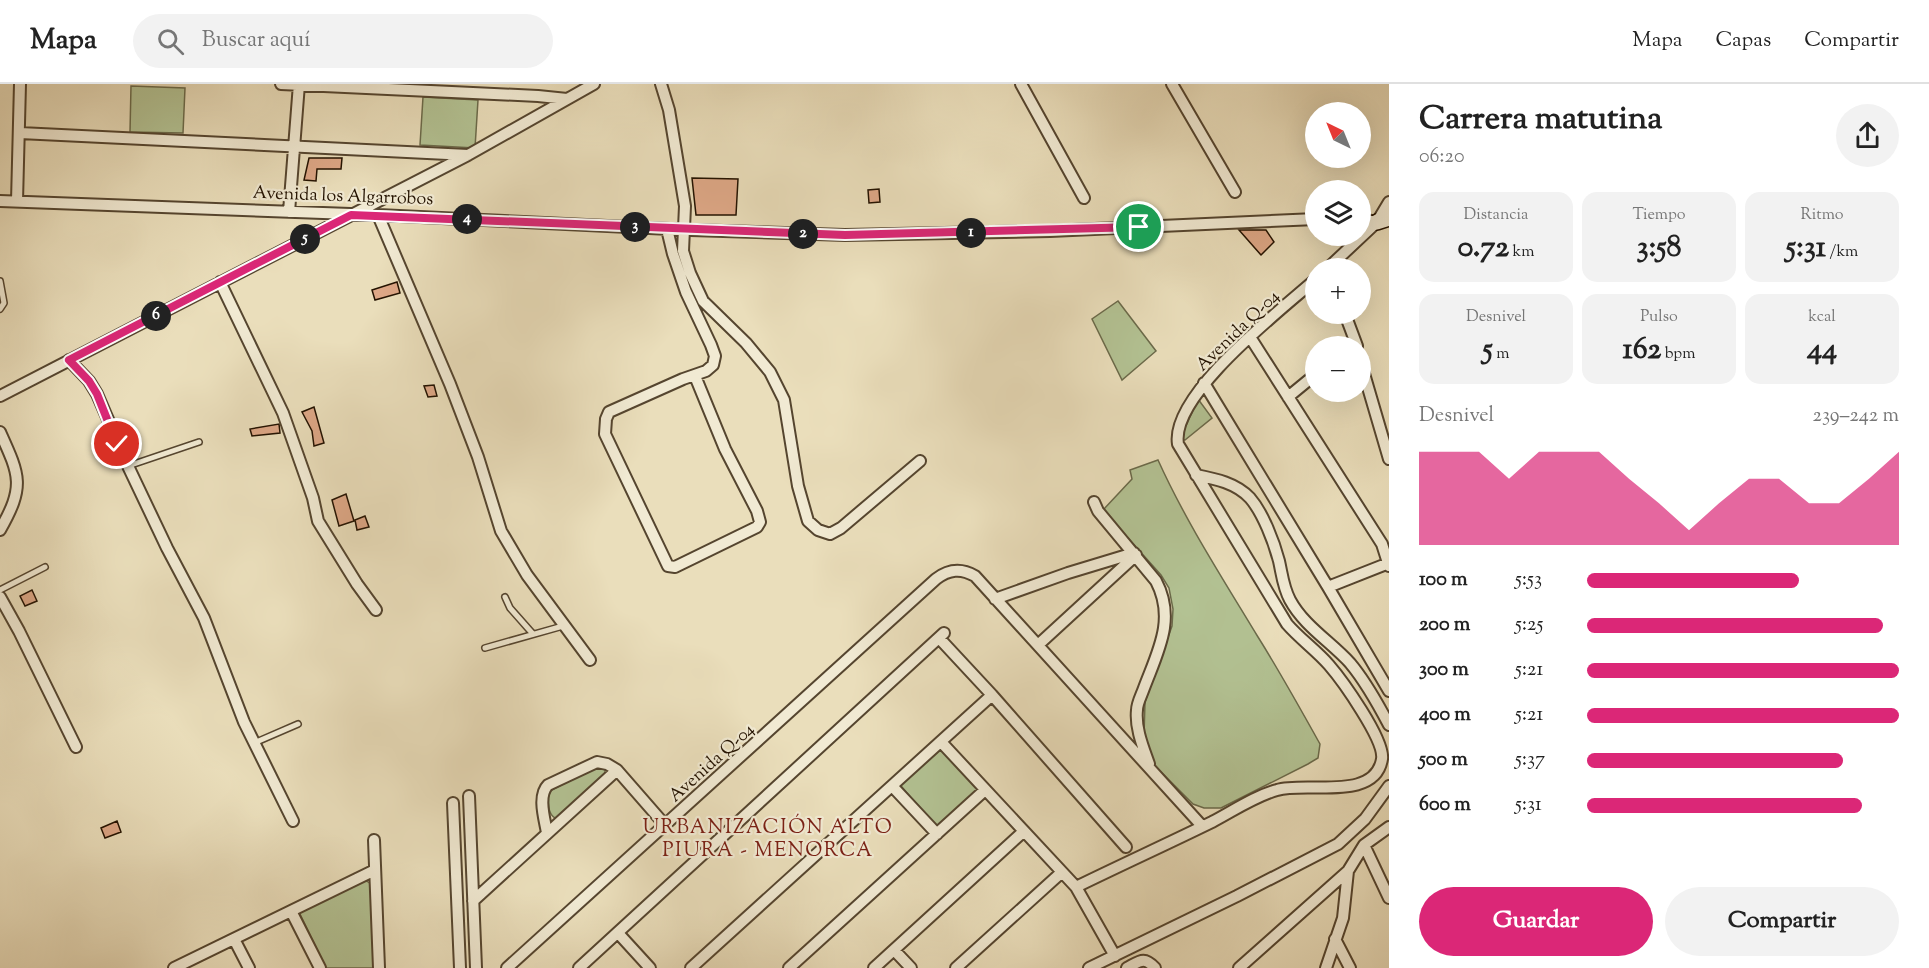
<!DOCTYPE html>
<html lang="es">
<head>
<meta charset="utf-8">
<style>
	:root { --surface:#fff; --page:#f2f2f2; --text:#222; --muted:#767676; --line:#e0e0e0; --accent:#db2777 }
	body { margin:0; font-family:"Sorts Mill Goudy",serif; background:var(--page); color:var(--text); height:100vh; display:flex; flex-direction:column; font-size:22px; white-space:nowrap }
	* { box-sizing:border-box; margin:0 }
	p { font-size:20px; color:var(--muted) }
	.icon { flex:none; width:33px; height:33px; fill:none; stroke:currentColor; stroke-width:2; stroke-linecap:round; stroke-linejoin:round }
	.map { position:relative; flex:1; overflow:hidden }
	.side { display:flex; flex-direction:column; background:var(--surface); width:540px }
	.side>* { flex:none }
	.needle { width:39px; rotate:317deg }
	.controls { position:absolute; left:1305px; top:18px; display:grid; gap:12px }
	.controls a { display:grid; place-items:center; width:66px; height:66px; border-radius:50%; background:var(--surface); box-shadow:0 6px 24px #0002; font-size:30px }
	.pin { position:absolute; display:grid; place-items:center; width:51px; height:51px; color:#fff; margin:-26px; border:3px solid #fff; border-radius:50%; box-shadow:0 2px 6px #0007 }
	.km { position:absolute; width:30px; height:30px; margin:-15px; border-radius:50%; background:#222; color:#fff; font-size:16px; line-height:30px; text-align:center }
	.round { display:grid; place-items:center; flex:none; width:63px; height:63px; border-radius:32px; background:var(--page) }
	.headline { display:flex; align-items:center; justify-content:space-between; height:102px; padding:0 30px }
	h1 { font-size:33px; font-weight:800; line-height:45px }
	.metrics { display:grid; grid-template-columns:repeat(3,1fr); gap:9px; height:102px; padding:6px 30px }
	.metrics div { display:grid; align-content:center; border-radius:15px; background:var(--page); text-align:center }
	.metrics b { font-size:30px; font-weight:800 }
	.metrics small { font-size:16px; font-weight:400 }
	.metrics p { font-size:16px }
	.chart { height:168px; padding:12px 30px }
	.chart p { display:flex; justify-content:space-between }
	.chart svg { width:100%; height:108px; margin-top:6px; fill:var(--accent); opacity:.7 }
	.cta { display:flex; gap:12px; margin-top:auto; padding:12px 30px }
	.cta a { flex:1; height:69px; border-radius:36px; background:var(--accent); color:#fff; font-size:24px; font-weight:800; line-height:69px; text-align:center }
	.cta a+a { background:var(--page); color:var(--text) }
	ul { padding:0 30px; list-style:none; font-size:20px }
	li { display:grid; grid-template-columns:96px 72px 1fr; align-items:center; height:45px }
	li i { height:15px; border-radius:8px; background:var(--accent) }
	header { display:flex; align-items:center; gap:36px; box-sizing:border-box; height:84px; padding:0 30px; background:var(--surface); border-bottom:2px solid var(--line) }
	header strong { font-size:28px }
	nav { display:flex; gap:33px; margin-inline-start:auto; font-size:21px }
	.search { width:420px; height:54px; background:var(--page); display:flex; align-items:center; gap:15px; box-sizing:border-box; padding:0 21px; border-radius:33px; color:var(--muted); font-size:22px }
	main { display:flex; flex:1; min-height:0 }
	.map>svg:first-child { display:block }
	.green { fill:#b3c293; stroke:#6b6a4a; stroke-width:1.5 }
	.building { fill:#dea887; stroke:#231200; stroke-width:1.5 }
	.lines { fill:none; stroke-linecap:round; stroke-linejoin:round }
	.lane-casing { stroke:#55452f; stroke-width:8 }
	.street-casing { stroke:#55452f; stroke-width:14 }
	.secondary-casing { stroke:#231200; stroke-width:18 }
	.lane { stroke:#f1ead3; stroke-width:5 }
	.street { stroke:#f1ead3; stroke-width:10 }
	.secondary { stroke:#f1ead3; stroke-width:15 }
	.route-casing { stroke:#fff; stroke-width:12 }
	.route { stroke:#db2777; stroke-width:8 }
	.labels { text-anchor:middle; stroke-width:4.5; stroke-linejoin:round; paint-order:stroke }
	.street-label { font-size:18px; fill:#231200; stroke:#f1ead3 }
	.neighbourhood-label { font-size:20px; letter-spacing:1.5px; fill:#7a1f14; stroke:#f1ead3 }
</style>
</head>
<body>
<header>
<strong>Mapa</strong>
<div class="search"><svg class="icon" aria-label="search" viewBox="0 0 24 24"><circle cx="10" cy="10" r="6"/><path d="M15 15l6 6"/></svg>Buscar aquí</div>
<nav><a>Mapa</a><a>Capas</a><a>Compartir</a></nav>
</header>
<main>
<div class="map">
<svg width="1389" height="884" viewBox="0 0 1389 884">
	<rect width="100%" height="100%" fill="#eadebb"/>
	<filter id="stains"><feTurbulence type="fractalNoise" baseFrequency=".00333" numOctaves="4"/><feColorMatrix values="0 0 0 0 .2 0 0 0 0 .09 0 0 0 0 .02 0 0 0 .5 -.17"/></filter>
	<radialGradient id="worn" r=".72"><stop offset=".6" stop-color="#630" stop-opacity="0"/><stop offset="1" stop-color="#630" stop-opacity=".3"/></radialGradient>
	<path class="green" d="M131 2 185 4 183 49 130 48Z
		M423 13 478 16 475 64 420 61Z
		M1118 217 1156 267 1122 296 1092 235Z
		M1198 315 1212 334 1185 356 1180 355Z
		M1158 376C1186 438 1223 495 1258 553 1280 588 1300 624 1320 660L1318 674 1308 680 1221 724H1204L1193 720 1155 682 1144 652 1145 618 1172 542 1173 525 1169 504 1161 491 1103 426 1132 395 1130 386Z
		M939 663 942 665 978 706 939 741H935L901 702V697Z
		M597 682 605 686V692L559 736C546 732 549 719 548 708Z
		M365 796 371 800 375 884H326L299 828Z"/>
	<path class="building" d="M309 74H342L341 85H317L316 97 304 96Z
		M692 94 738 95 736 131H696Z
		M879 105 880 118 869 119 868 106Z
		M1239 146H1266L1274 158 1261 171Z
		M397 198 400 209 375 216 372 206Z
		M434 301 437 312 428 313 424 302Z
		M314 323 324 359 314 362 312 347 302 328Z
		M279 340 280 349 252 352 250 345Z
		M346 410 354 437 339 442 332 416Z
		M365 432 369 443 357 446 355 436Z
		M32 506 37 517 25 522 20 512Z
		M117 737 121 748 105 754 101 744Z"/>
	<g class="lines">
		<defs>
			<path id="lane" d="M0 197 4 219 0 225
				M128 382 199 358
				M0 506 45 483
				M505 513 510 524 533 550
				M485 564 563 542
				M254 659 298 640"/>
			<path id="street" d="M281 0 538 12 567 15
				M661 0 669 26 685 122 683 167 690 189 703 217 746 259 770 288 784 316 798 402 808 437 818 446 830 450 841 444 920 377
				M1021 0 1084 114
				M1172 0 1235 108
				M20 49 468 71
				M0 117 378 131 691 146 845 151 1050 147 1316 135
				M17 117 20 0
				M289 128 299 0
				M378 131 450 300 478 373 501 447 527 491 590 576
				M1360 135 1377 138
				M667 145 673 170 686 208 711 261 715 272 713 281 706 287 683 295 609 328 606 335 605 350 668 482 675 483 757 443 760 438 757 427 725 365 695 292
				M1328 184 1377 138 1389 118
				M220 198 283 329 313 414 318 437 357 500 376 526
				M1345 230 1357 262
				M1250 253 1382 460 1389 482
				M69 276 89 297 97 310 128 382 167 464 204 534 244 638 293 737
				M1360 276 1389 375
				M1204 299 1328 503 1389 607
				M0 312 468 71 594 0
				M1288 313 1316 290
				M0 348C20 392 25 402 0 446
				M1196 391C1216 395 1236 399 1250 414 1263 429 1274 458 1279 477 1282 490 1283 503 1290 516 1304 542 1331 558 1350 579 1366 598 1378 620 1389 641
				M1094 418 1098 427 1156 497C1176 535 1158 567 1144 604 1142 610 1137 619 1137 626 1135 644 1143 663 1149 680
				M1328 503 1389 479
				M0 513 19 547 76 663
				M995 515 1068 489 1134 469
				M939 554 992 611 1126 763
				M1038 561 1136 471
				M942 659 1076 803 1115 872
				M893 703 937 750
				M469 712 476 884
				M453 719 460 884
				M547 749C545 736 537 712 548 701L597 678 607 680 617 686 665 741
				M374 756 379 884
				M1364 761 1389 814
				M1076 803C1121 781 1167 760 1212 738 1233 727 1255 712 1277 706 1306 697 1375 718 1382 675 1385 656 1342 596 1329 581 1316 566 1300 555 1287 540L1178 360C1170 311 1281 226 1316 195
				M473 817 617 686
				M291 827 320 884
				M618 849 650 884
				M234 855 249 884
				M1335 855 1350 884
				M894 866 911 884
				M174 884 375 786
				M507 884 936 495C949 485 961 484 975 492L1202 742
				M579 884 944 549
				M691 884 992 611
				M789 884 985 706
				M874 884 1024 747
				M956 884 1062 788
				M1089 884 1237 812 1338 760 1365 735 1389 702
				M1127 884C1140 877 1144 872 1155 884
				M1239 884 1348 787
				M1326 884 1343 834 1348 787 1364 761 1389 743"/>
			<path id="secondary" d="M1377 138 1389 134"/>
		</defs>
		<use href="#lane" class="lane-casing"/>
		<use href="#street" class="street-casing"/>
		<use href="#secondary" class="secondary-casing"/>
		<use href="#lane" class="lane"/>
		<use href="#street" class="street"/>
		<use href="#secondary" class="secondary"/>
	</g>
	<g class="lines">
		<defs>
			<path id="route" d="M117 360 97 310 89 297 69 276 351 131 845 151 1139 143"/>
		</defs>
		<use href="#route" class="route-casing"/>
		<use href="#route" class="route"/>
	</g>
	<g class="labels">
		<g class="street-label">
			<text transform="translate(343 111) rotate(2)" y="6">Avenida los Algarrobos</text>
			<text transform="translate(1237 246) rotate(-44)" y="6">Avenida Q-04</text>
			<text transform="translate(711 678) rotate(-42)" y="6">Avenida Q-04</text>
		</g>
		<g class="neighbourhood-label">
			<text x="768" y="749">URBANIZACIÓN ALTO<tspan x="768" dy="23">PIURA - MENORCA</tspan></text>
		</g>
	</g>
	<rect width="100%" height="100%" filter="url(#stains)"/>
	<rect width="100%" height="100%" fill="url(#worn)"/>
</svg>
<div class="controls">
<a><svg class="needle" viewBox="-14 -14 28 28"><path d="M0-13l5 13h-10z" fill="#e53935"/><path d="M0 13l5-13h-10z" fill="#767676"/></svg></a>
<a><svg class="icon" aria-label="layers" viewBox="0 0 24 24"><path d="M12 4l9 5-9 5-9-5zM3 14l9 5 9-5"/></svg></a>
<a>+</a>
<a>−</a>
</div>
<div class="pin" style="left:1139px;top:143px;background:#1e9e55"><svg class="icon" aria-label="arrive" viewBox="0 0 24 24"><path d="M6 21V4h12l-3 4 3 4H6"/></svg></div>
<div class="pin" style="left:117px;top:360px;background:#d93025"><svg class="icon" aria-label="check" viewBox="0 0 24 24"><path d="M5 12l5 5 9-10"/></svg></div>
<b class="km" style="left:971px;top:149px">1</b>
<b class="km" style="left:803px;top:150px">2</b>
<b class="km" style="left:635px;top:143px">3</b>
<b class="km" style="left:467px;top:135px">4</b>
<b class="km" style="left:305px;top:155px">5</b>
<b class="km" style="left:156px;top:232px">6</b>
</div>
<section class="side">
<div class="headline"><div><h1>Carrera matutina</h1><p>06:20</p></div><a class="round"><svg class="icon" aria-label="share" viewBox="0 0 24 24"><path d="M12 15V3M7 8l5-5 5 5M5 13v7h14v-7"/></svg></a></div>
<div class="metrics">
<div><p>Distancia</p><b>0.72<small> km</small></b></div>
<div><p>Tiempo</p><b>3:58</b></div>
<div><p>Ritmo</p><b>5:31<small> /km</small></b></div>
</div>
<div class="metrics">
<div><p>Desnivel</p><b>5<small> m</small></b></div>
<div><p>Pulso</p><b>162<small> bpm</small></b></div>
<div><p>kcal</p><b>44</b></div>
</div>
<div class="chart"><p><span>Desnivel</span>239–242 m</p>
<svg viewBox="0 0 160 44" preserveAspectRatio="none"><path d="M0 44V6L10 6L20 6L30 17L40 6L50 6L60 6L70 17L80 27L90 38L100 27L110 17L120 17L130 27L140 27L150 17L160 6V44z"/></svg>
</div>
<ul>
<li><b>100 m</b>5:53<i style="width:68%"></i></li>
<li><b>200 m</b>5:25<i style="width:95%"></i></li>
<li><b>300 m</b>5:21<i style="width:100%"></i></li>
<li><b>400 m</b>5:21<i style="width:100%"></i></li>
<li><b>500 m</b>5:37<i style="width:82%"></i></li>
<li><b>600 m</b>5:31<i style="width:88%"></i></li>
</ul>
<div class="cta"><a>Guardar</a><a>Compartir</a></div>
</section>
</main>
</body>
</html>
